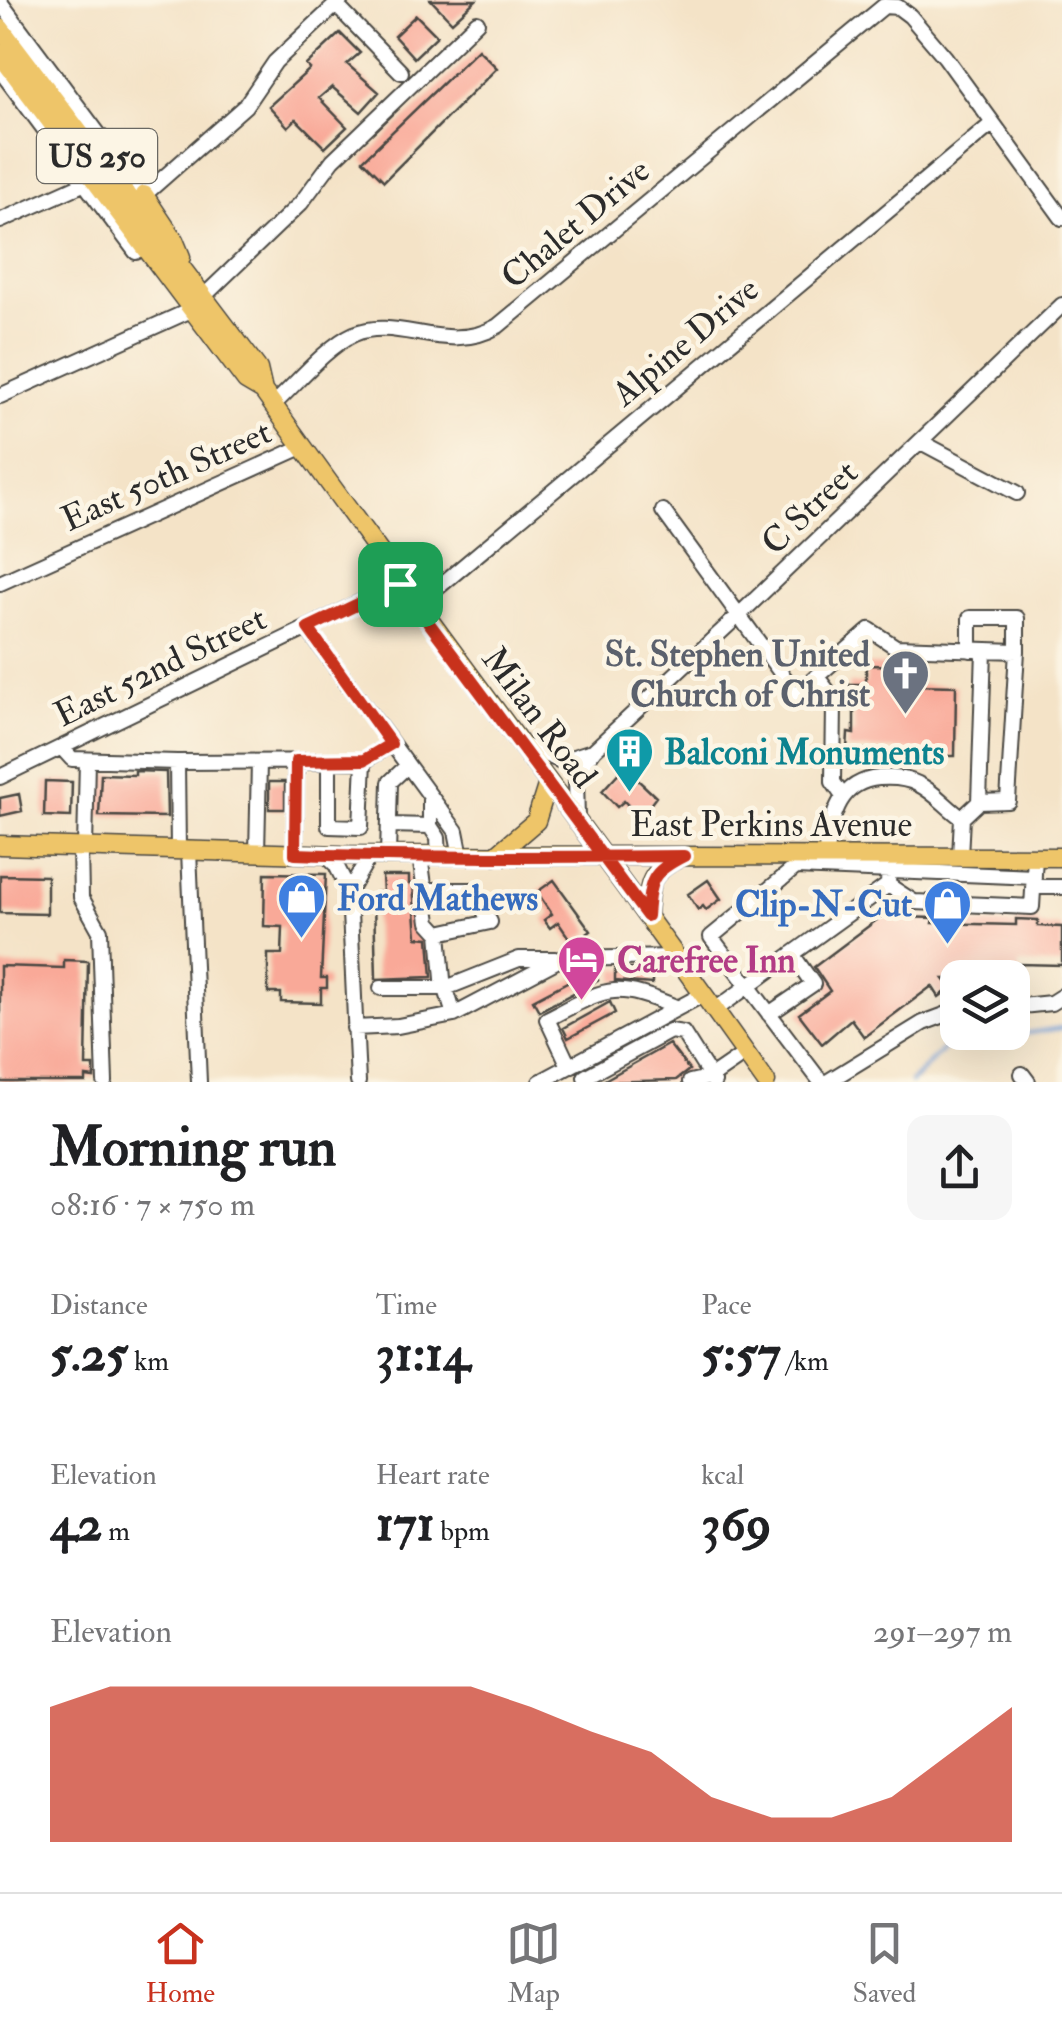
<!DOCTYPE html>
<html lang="en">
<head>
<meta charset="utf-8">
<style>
	:root { --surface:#fff; --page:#f6f6f6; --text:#202124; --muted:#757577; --line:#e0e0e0; --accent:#c8321e }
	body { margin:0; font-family:"IM FELL Double Pica",serif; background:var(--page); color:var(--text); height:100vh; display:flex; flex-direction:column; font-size:38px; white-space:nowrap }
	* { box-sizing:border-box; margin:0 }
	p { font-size:32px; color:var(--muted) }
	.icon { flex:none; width:55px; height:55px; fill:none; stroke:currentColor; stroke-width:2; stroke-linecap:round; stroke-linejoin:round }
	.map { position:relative; height:1082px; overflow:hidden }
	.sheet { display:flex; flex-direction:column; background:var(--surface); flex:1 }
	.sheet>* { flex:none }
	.buttons { position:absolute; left:940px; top:960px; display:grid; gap:20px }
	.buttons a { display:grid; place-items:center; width:90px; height:90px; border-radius:20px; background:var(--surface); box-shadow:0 10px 40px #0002; font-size:50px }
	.pin { position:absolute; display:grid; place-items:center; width:85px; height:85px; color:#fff; margin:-42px; border-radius:20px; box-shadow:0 5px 15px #0006 }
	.round { display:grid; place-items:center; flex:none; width:105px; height:105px; border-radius:20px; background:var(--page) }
	.summary { display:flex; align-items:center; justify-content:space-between; height:170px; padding:0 50px }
	h1 { font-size:55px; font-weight:800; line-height:75px }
	.figures { display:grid; grid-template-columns:repeat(3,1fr); gap:15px; height:170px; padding:10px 50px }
	.figures div { display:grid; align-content:center }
	.figures b { font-size:50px; font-weight:800 }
	.figures small { font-size:28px; font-weight:400 }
	.figures p { font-size:28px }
	.chart { height:280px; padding:20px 50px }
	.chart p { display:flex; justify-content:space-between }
	.chart svg { width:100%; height:180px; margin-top:10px; fill:var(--accent); opacity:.7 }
	.tabs { display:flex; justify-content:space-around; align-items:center; height:140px; border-top:2px solid var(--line); background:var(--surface); font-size:28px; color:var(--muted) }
	.tabs a { display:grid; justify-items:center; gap:5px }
	.tabs .active { color:var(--accent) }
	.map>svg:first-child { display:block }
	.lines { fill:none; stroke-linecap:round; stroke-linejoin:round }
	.stream { stroke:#6e9ed8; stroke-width:4 }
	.building { fill:#f9a998 }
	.minor-casing { stroke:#494742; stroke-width:18 }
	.major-casing { stroke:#494742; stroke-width:21 }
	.minor { stroke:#fff; stroke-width:14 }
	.major { stroke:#eec569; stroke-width:18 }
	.route-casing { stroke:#fff; stroke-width:20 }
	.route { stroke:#c8321e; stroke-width:12 }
	.labels { text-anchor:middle; stroke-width:9; stroke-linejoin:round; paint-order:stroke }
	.shield { fill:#fcf5e5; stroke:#6a6863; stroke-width:2.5 }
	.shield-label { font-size:32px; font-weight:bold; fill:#2b2b2b }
	.street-label { font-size:35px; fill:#2b2b2b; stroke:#fcf5e5 }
	.worship-label { font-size:35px; font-weight:bold; fill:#5b616d; stroke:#fcf5e5; text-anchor:end }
	.culture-label { font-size:35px; font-weight:bold; fill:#0d838f; stroke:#fcf5e5; text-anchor:start }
	.shop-label { font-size:35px; font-weight:bold; fill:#366cbe; stroke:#fcf5e5; text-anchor:start }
	.hotel-label { font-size:35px; font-weight:bold; fill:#b23c85; stroke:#fcf5e5; text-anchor:start }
</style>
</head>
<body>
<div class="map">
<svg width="1062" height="1082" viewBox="0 0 1062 1082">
	<rect width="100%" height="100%" fill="#fcf5e5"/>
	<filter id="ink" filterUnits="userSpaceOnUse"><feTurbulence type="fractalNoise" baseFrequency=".01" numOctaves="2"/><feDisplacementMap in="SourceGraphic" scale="20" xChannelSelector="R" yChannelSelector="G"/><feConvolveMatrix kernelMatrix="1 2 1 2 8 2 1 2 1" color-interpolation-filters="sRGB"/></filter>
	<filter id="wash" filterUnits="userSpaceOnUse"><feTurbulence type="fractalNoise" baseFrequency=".0048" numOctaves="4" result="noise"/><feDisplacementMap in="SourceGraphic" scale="40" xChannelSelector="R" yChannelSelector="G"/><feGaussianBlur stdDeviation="2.25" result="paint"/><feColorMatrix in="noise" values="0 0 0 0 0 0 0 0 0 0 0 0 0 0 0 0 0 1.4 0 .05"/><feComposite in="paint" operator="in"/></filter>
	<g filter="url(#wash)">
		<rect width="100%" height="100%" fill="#f4e3c7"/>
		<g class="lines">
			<path class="stream" d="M911 1082 947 1045 1062 1028"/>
		</g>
		<g id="blocks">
			<path class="building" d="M431 0H476L452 22Z
				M416 15 437 36 414 58 394 36Z
				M340 33 360 53 347 64 379 92 361 112 332 87 319 98 347 127 325 148 296 119 288 127 269 106 310 69 306 65Z
				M478 49 497 68 384 181 363 160Z
				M866 665 914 666 913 685 956 686 955 756H934V751L847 749 848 733 854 734V701L848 700 849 684H866Z
				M624 767 656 797 640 818 624 801 617 807 602 791Z
				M135 771 166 772 167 817 99 816 101 774 135 775Z
				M45 781 72 782 71 817 44 816Z
				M269 782H285V809H269Z
				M19 794 22 811 0 816V798Z
				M265 873 326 874 321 978H327V988H321V1003L281 1002V993H268V954H282L283 927 264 926Z
				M0 875 47 876V914L0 913Z
				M382 876H409V884H413L417 937 429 938 432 977 376 979 374 901H377V892H383Z
				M554 880 591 931 573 944 558 922 550 928 544 920 552 914 537 892Z
				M708 880 721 899 706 910 703 906 698 910 688 894Z
				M894 907 901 917 934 918 933 923 1016 925V919L1038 920V926L1062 927V965L1019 964V978L944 979 951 988 939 997 932 986 864 1037 851 1019 822 1044 799 1014 830 991 814 967Z
				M64 960 88 961 86 1066H94V1078L86 1077V1082H0V966L64 968Z
				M592 969 598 980 539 1011 533 1000Z
				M615 969H645L652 976V984L615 981Z
				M610 1002 615 1013 568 1038 563 1028Z
				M669 1044 689 1070 676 1080 601 1082Z"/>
		</g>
	</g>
	<g filter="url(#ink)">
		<use href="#blocks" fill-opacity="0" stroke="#494742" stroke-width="2.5"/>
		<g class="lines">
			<defs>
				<path id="minor" d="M0 2 144 195 245 106 275 62 341 0
					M336 5 401 72
					M0 70 136 252
					M0 221 85 183
					M202 298 301 203 333 160 477 22
					M0 396 191 310
					M273 405C295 385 327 346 354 334 398 315 447 356 498 326L884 6 898 7 910 16 945 57 1062 218
					M921 442 1017 493
					M663 511 789 684
					M0 583 302 447
					M417 605 993 123
					M307 628 456 831 461 856
					M970 650V618H1017V651
					M817 677 830 694 834 705 833 782 842 795
					M792 698 870 630 896 647 1017 651 1008 801 979 802 962 818C947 808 935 792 918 784 907 778 892 777 879 778 836 782 832 820 825 855
					M521 744 561 761 589 752
					M62 748 72 759 177 762 178 850
					M329 761V826L361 827 364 761
					M177 762 364 761 391 744
					M0 777 400 583
					M430 799V826L438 838 439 856
					M979 802 984 650
					M577 821 576 776 594 750 738 616 1062 305
					M389 825 430 826
					M80 847 81 897 100 931 105 1082
					M85 848 87 760
					M189 851 199 1082
					M257 853 259 762
					M295 854 296 761
					M326 855 336 865 349 891 358 1082
					M388 855 390 782 407 766
					M420 856 429 922 439 933 443 979 454 1015
					M960 856 962 818
					M888 885 914 902 1032 907 1035 857
					M1033 887H1062
					M427 890H473L490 922 439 933
					M349 891 370 855
					M381 988H446L519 959H555
					M1012 1007 1051 1003 1062 996
					M715 1010 888 885 889 861
					M769 1014 813 984 792 954
					M354 1028 398 1026 454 1015 560 959 678 957
					M569 1066 547 1019C607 988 612 980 678 1008
					M1022 1074 1028 1082
					M585 1077 670 1031 683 1033 714 1082
					M540 1082 704 994
					M690 1082 711 1077 746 1053
					M821 1082 711 937 796 867 1034 877
					M827 1082 923 1023 958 1010"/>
				<path id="major" d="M0 28 258 369 263 391 273 405C435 632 605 854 766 1082
					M0 54 246 381 263 391
					M144 195 174 240 181 257
					M0 845 342 855 1062 857
					M495 856 536 821 548 783
					M647 916C649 883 648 873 680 857"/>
			</defs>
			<use href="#minor" class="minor-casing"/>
			<use href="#major" class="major-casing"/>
			<use href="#minor" class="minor"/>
			<use href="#major" class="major"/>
		</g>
	</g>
	<g class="lines" filter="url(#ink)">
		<defs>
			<path id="route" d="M400 584 308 628 391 744 364 760 296 761 295 854C424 858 554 857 684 856 650 873 650 880 647 916L400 584"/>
		</defs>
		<use href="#route" class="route-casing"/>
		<use href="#route" class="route"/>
	</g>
	<defs>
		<symbol id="church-pin" viewBox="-11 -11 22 30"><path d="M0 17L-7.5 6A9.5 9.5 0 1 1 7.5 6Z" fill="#6b7280" stroke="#fcf5e5"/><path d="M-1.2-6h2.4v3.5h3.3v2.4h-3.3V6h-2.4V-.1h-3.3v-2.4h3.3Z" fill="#fff"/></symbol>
		<symbol id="building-pin" viewBox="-11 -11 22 30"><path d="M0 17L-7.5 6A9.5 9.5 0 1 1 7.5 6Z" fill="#0f9aa8" stroke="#fcf5e5"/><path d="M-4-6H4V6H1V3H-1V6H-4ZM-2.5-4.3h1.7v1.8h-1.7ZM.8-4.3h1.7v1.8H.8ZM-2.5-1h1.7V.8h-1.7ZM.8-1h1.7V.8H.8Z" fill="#fff"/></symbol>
		<symbol id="shop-pin" viewBox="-11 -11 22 30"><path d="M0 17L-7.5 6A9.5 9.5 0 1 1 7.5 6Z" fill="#3f7fe0" stroke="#fcf5e5"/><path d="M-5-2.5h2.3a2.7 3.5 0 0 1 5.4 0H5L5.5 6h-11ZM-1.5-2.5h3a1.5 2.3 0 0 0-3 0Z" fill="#fff"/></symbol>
		<symbol id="hotel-pin" viewBox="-11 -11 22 30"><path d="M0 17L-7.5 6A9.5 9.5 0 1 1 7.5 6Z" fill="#d1479c" stroke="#fcf5e5"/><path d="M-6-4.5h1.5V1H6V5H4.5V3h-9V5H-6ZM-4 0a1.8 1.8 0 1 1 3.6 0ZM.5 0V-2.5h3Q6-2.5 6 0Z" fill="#fff"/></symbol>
	</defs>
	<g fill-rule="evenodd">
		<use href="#church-pin" x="878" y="646" width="55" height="75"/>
		<use href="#building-pin" x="602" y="724" width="55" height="75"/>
		<use href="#shop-pin" x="274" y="870" width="55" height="75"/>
		<use href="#shop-pin" x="920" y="876" width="55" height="75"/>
		<use href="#hotel-pin" x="554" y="932" width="55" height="75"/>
	</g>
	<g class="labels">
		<rect class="shield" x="37" y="129" width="120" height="54" rx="8"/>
		<g class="shield-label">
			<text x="97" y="167">US 250</text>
		</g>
		<g class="street-label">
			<text transform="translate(575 223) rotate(-40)" y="12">Chalet Drive</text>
			<text transform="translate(685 341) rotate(-40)" y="12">Alpine Drive</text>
			<text transform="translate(166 475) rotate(-24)" y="12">East 50th Street</text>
			<text transform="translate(809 507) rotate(-44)" y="12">C Street</text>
			<text transform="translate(160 666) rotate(-26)" y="12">East 52nd Street</text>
			<text transform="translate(540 717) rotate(53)" y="12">Milan Road</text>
			<text x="771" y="836">East Perkins Avenue</text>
		</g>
		<g class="worship-label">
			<text x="870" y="666">St. Stephen United<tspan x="870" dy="40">Church of Christ</tspan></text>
		</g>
		<g class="culture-label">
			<text x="664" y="764">Balconi Monuments</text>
		</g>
		<g class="shop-label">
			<text x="337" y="910">Ford Mathews</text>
			<text x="912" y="916" text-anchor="end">Clip-N-Cut</text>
		</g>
		<g class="hotel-label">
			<text x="617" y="972">Carefree Inn</text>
		</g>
	</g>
</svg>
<div class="buttons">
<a><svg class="icon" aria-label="layers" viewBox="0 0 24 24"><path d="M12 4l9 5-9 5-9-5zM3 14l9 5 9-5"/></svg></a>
</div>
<div class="pin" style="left:400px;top:584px;background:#1e9e55"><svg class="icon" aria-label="arrive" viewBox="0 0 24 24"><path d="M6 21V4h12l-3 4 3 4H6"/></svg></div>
</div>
<section class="sheet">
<div class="summary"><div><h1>Morning run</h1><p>08:16 · 7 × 750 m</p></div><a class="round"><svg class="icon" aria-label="share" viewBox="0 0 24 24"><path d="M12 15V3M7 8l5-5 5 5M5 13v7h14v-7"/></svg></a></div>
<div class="figures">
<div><p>Distance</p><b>5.25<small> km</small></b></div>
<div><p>Time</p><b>31:14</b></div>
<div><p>Pace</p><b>5:57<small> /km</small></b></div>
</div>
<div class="figures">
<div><p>Elevation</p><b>42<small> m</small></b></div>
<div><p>Heart rate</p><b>171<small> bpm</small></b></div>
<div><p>kcal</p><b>369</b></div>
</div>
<div class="chart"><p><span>Elevation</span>291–297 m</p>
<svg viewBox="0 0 160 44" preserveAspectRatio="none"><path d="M0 44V11L10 6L20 6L30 6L40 6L50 6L60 6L70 6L80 11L90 17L100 22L110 33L120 38L130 38L140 33L150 22L160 11V44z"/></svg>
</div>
</section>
<nav class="tabs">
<a class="active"><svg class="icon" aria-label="home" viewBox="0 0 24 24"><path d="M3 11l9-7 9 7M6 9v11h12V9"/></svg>Home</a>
<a><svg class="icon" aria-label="map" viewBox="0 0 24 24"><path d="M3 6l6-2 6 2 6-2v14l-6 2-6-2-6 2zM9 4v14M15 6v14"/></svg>Map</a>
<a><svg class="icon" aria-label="saved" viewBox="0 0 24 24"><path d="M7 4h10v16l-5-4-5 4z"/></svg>Saved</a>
</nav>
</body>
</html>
